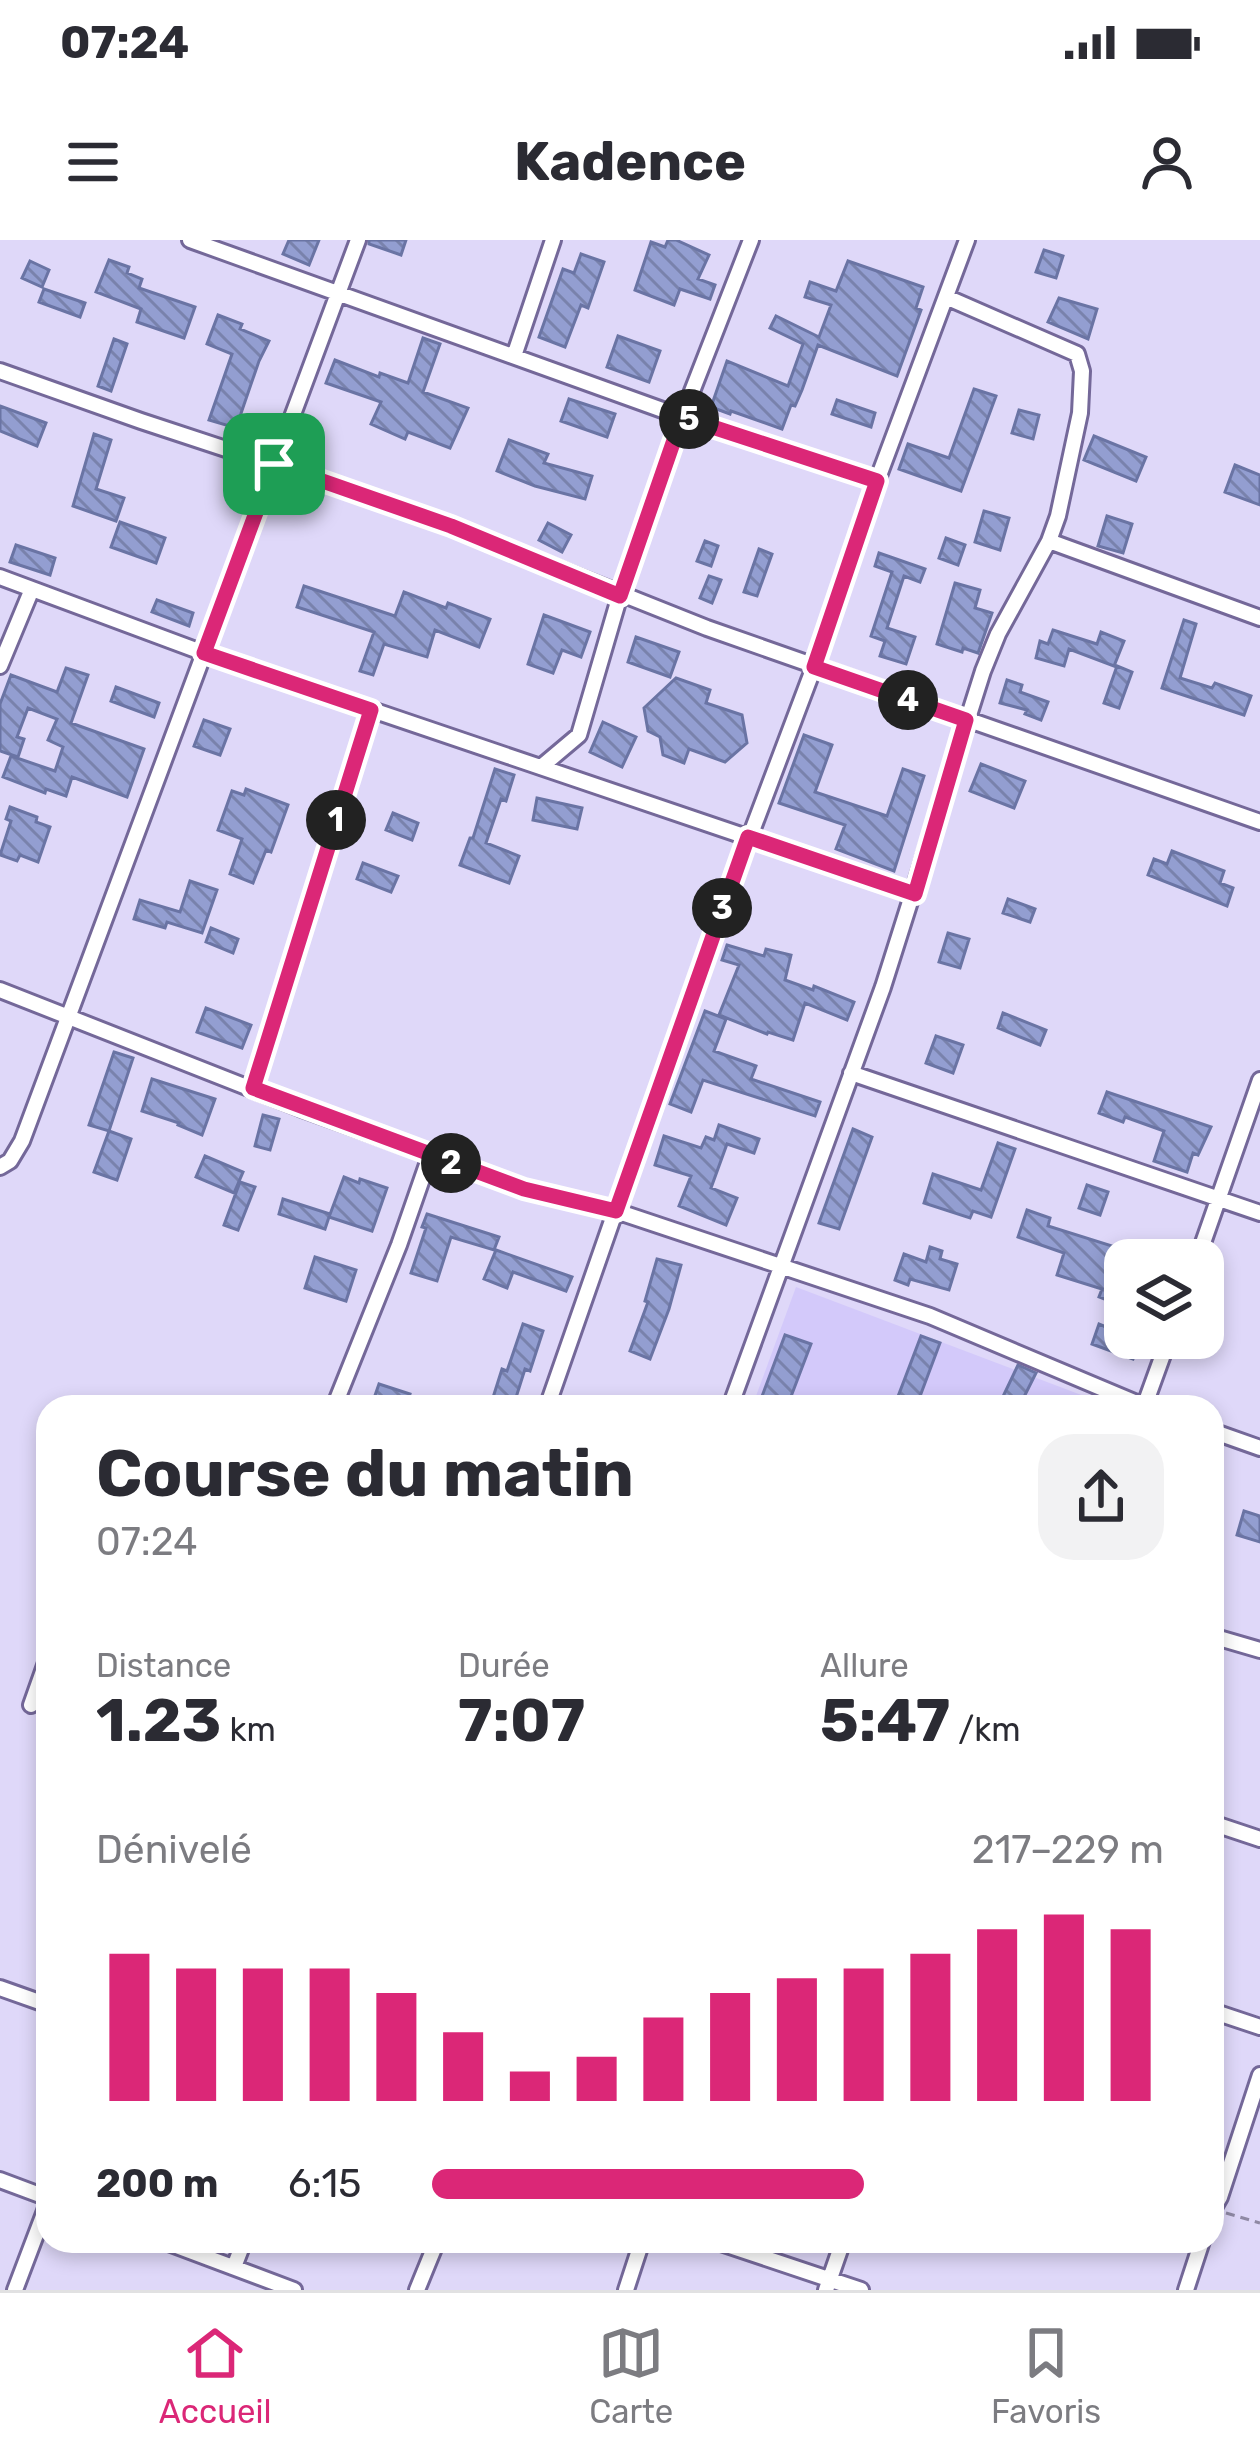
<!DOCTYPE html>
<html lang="fr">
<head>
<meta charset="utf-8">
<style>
	:root { --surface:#fff; --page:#f2f2f3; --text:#2b2b33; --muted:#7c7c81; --line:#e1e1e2; --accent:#db2777 }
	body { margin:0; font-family:Rubik,sans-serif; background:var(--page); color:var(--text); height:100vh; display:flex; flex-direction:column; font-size:45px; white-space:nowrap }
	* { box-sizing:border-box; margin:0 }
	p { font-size:39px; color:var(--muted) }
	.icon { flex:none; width:66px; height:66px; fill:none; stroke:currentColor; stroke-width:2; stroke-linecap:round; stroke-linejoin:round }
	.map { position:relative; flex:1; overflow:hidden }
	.side { position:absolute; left:36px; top:1155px; width:1188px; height:858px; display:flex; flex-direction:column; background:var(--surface); border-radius:36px; box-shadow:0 6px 18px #0003 }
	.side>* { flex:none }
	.tools { position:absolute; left:1104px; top:999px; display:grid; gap:24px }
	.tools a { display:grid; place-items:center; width:120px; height:120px; border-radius:24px; background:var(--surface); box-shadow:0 6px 18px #0003; font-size:60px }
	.pin { position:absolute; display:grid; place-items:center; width:102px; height:102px; color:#fff; margin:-51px; border-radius:24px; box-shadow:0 6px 18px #0006 }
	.km { position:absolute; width:60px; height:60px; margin:-30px; border-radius:50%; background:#222; color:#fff; font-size:33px; line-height:60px; text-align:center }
	.round { display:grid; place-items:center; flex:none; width:126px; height:126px; border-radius:36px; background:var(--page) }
	.headline { display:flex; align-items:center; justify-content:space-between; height:204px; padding:0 60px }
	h1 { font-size:66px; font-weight:700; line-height:90px }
	.metrics { display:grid; grid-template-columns:repeat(3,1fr); gap:18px; height:204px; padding:12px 60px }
	.metrics div { display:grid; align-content:center }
	.metrics b { font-size:60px; font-weight:700 }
	.metrics small { font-size:33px; font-weight:400 }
	.metrics p { font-size:33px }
	.chart { height:336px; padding:24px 60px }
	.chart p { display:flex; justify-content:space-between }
	.chart svg { width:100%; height:216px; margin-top:12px; stroke:var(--accent); stroke-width:6 }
	ul { padding:0 60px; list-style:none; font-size:39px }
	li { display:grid; grid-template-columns:192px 144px 1fr; align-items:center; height:90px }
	li i { height:30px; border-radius:15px; background:var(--accent) }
	.status { display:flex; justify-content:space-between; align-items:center; height:84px; padding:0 60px; background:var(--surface); direction:ltr }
	.status svg { height:33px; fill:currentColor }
	header { display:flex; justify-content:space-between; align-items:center; height:156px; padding:0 60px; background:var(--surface); font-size:54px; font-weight:700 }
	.menu { display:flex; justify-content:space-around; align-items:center; height:168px; border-top:3px solid var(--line); background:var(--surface); font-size:33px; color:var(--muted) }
	.menu a { display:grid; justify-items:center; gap:6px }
	.menu .active { color:var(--accent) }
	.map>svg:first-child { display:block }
	.built { fill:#d3c9fa }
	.building { fill:url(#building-back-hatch); stroke:#6a74a4; stroke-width:3 }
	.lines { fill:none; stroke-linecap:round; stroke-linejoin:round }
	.street-casing { stroke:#746899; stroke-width:20 }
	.path { stroke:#8f89a4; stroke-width:3; stroke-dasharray:9 6; stroke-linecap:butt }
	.street { stroke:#fff; stroke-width:14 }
	.route-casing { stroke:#fff; stroke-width:24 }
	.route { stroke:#db2777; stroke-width:15 }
</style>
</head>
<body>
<div class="status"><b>07:24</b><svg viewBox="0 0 49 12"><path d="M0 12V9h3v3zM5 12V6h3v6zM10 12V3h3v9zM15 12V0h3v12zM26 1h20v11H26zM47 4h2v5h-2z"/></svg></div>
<header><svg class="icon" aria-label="menu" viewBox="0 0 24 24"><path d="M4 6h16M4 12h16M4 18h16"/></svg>Kadence<svg class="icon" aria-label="person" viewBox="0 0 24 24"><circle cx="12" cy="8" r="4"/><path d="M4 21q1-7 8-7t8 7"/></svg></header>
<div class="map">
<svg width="1260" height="2050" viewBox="0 0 1260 2050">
	<defs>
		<pattern id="building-back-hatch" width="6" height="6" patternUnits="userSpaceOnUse" patternTransform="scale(3)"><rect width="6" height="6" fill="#939ed1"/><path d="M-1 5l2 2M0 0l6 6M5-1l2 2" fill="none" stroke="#7982ac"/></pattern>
	</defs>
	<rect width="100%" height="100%" fill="#dfd8f9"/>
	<path class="built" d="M796 1047 1113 1167H752Z"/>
	<path class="building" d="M289 0H319L309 25 283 14Z
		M369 0H406L401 15 369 4Z
		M668 0H676L709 15 698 39 715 45 710 59 680 49 674 65 635 50 651 2 665 7Z
		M1044 10 1063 16 1056 38 1036 32Z
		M581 14 604 22 588 68 581 65 565 107 539 97 563 29 574 33Z
		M109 20 129 27 127 33 142 39 139 48 195 67 184 98 137 82 141 69 96 52Z
		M30 21 49 30 42 47 22 38Z
		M848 21 923 47 916 68 921 70 897 136 818 105 802 150 795 166 791 165 782 189 731 171 730 174 711 167 727 121 788 146 803 104 770 88 776 76 819 97 831 65 805 57 810 42 836 51Z
		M44 49 85 63 80 77 39 62Z
		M1059 58 1097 69 1088 99 1048 82Z
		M218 75 242 84 240 89 269 101 259 121 236 188 209 180 232 114 207 104Z
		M618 96 660 111 649 142 607 127Z
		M423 98 440 104 423 152 468 168 450 208 408 192 405 199 371 184 381 162 326 143 335 120 379 137 380 133 408 143Z
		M114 99 127 104 111 151 98 146Z
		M974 149 996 156 961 251 899 229 908 204 949 218Z
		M569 159 615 174 607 197 561 181Z
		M837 160 875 173 871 187 832 174Z
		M0 166 46 183 37 206 0 191Z
		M1019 170 1039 175 1033 199 1012 193Z
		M94 194 111 200 96 249 124 258 116 281 73 266Z
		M1094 196 1146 217 1136 241 1084 220Z
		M509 200 548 214 544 223 592 236 585 259 535 246 497 231Z
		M1235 225 1260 235V265L1225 252Z
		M984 271 1009 278 1000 310 975 302Z
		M1107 276 1132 284 1123 313 1098 306Z
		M120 282 165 298 156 323 111 307Z
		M548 283 571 295 562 312 539 300Z
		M946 298 965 305 958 325 939 318Z
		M705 301 718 306 711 326 697 321Z
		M16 305 55 318 50 335 10 322Z
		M759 309 772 314 757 356 744 352Z
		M879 313 925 329 920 342 904 336 887 388 915 397 906 424 880 416 885 401 871 396 892 332 875 326Z
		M709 336 721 340 712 363 700 358Z
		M955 343 980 350 975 368 992 373 978 413 963 408 962 412 937 404Z
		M304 346 395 376 404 352 446 368 448 363 490 379 479 407 435 390 427 417 384 404 373 435 360 431 374 392 297 367Z
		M157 360 193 373 189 386 152 372Z
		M544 375 590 392 581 417 562 410 553 433 528 424Z
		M1184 380 1196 384 1180 438 1212 448 1215 443 1251 456 1244 475 1162 448Z
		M1053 390 1097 404 1101 392 1124 401 1114 426 1069 409 1064 426 1036 418 1040 401 1048 404Z
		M636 397 679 412 670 437 628 422Z
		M1117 426 1132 432 1119 468 1104 463Z
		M66 428 88 435 71 483 144 509 127 557 72 537 66 556 46 549 45 553 3 537 11 516 55 531 63 507 48 500 57 479 28 468 17 497 24 499 18 517 0 511V464L11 435 57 452Z
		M676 438 710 450 706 463 742 475 747 503 725 522 689 509 684 523 663 515 660 497 648 491 644 468Z
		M1007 440 1022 445 1020 452 1048 462 1041 480 1025 474 1027 470 1000 463Z
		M116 447 159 463 154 477 111 461Z
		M204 480 230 489 220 515 194 506Z
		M603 482 636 497 622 527 590 512Z
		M804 495 832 505 815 552 887 576 903 529 924 536 894 631 836 609 845 585 779 563Z
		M981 524 1025 541 1014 568 970 551Z
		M495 529 514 535 506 561 501 559 486 603 519 616 509 643 460 625 470 598H473Z
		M246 549 288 565 271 612 266 610 253 643 230 634 242 599 218 590 232 551 244 555Z
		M537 558 582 568 577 589 533 580Z
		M10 567 37 577 36 582 50 587 38 622 20 615 17 621 0 615 11 581 6 579Z
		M393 573 418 583 412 600 386 590Z
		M1172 611 1224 631 1220 643 1233 648 1227 666 1148 635 1154 619 1167 624Z
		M363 623 398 636 391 652 357 639Z
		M190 641 217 650 202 693 167 682 165 688 134 679 140 660 180 672Z
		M1008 659 1035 669 1030 682 1003 673Z
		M211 688 238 699 233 713 206 702Z
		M948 693 969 699 960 728 939 722Z
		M727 705 764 716 766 709 791 715 785 740 813 750 814 746 854 762 847 780 805 763 793 800 768 792 767 794 719 775 739 725 722 720Z
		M206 768 251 785 242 808 197 792Z
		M705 771 726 779 714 811 756 826 751 839 820 862 815 876 703 840 691 872 670 864Z
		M1003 773 1046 790 1040 805 998 788Z
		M936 796 963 805 953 833 926 823Z
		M114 812 133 818 109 891 89 885Z
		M152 839 215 859 202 895 178 885 179 883 142 871Z
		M1107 852 1211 887 1198 915 1193 913 1187 932 1154 921 1164 891 1125 877 1123 882 1099 873Z
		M263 875 279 879 270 910 255 906Z
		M719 885 759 899 754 913 727 904 711 948 737 958 726 985 679 966 691 936 655 925 664 896 701 908 706 897 714 900Z
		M853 889 872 897 839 989 819 983Z
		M109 891 131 899 117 940 94 932Z
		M998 903 1015 909 991 977 973 971 970 978 924 963 933 934 981 950Z
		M205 916 243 932 234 953 196 937Z
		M344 937 359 943 360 939 387 948 372 991 329 977Z
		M240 942 255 947 238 990 224 985Z
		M1087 945 1108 952 1100 975 1079 968Z
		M283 959 330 974 325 989 279 974Z
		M1027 970 1050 978 1048 986 1125 1010V1098H1141L1133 1119 1092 1104 1099 1084 1111 1089 1120 1065 1099 1057 1102 1049 1057 1035 1064 1013 1018 997Z
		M427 974 499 997 494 1010 451 997 437 1041 411 1033 426 988 422 987Z
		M930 1007 942 1011 940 1019 957 1024 949 1050 910 1039 908 1045 895 1040 904 1014 926 1022Z
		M496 1010 572 1037 566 1051 513 1032 507 1048 484 1039Z
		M315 1017 356 1030 346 1061 305 1048Z
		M657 1019 681 1025 669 1069 650 1119 630 1111 648 1062 645 1061Z
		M523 1084 543 1091 530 1131 525 1129 513 1167H490L502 1129 507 1131Z
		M785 1095 811 1104 787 1167H758Z
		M921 1096 940 1103 916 1167H894Z
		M1018 1125 1036 1133 1019 1167H998Z
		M379 1144 410 1154 406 1167H371Z
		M1244 1271 1260 1276V1302L1237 1295Z"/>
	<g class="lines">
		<defs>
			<path id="street" d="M190 0 682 177 877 241
				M514 116 553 0
				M0 131 141 181 362 254 451 286 707 388 1260 582
				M1049 301 1260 378
				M0 337 204 413 915 654
				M0 426 32 349
				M541 527 579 495 620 355 682 177 751 0
				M0 750 300 868 524 949 616 971 930 1076 1146 1167
				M851 833 1260 973
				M253 848 371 470
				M0 927 10 921 22 901 358 0
				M1197 1020 1260 840
				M334 1167 399 1005 430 916
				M547 1167 701 726 814 427 877 241 967 0
				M730 1167 883 747 983 431 998 394 1049 301 1058 276 1080 173 1082 131 1077 114 946 57
				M1144 1167 1169 1098
				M1212 1191 1260 1208
				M1212 1396 1260 1410
				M31 1465 48 1417
				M1212 1583 1260 1599
				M0 1748 48 1765
				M1212 1771 1260 1787
				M0 1940 48 1958
				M1212 1971 1220 1957 1260 1835
				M163 2001 294 2050
				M715 2001 861 2050
				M234 2027 244 2001
				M15 2050 48 1963
				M417 2050 437 2001
				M626 2050 642 2001
				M826 2050 843 2001
				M1186 2050 1202 2001"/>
		</defs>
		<use href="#street" class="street-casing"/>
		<path class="path" d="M1226 1973 1260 1983"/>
		<use href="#street" class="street"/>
	</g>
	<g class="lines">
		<defs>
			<path id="route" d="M682 177 877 241 814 427 966 480 915 654 748 597 616 971 524 949 253 848 371 470 204 413 274 224 451 286 620 356Z"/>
		</defs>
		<use href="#route" class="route-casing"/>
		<use href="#route" class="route"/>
	</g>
</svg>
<div class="tools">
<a><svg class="icon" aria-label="layers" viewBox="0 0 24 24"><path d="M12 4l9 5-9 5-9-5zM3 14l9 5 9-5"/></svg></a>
</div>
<div class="pin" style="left:274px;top:224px;background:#1e9e55"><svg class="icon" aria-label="arrive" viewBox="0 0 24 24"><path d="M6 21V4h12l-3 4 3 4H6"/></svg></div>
<b class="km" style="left:336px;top:580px">1</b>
<b class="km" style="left:451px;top:923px">2</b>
<b class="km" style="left:722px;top:668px">3</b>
<b class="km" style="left:908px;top:460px">4</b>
<b class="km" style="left:689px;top:179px">5</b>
<section class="side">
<div class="headline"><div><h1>Course du matin</h1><p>07:24</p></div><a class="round"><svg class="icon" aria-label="share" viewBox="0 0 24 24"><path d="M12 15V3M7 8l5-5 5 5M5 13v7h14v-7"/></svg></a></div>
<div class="metrics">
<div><p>Distance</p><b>1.23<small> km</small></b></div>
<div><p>Durée</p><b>7:07</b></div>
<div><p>Allure</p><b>5:47<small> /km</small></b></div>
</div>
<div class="chart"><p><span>Dénivelé</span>217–229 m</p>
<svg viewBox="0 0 160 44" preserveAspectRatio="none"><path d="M5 44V14M15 44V17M25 44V17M35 44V17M45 44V22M55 44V30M65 44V38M75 44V35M85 44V27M95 44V22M105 44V19M115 44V17M125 44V14M135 44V9M145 44V6M155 44V9"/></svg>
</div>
<ul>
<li><b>200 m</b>6:15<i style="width:59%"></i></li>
</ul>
</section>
</div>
<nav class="menu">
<a class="active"><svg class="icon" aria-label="home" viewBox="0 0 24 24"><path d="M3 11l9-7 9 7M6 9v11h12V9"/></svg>Accueil</a>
<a><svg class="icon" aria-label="map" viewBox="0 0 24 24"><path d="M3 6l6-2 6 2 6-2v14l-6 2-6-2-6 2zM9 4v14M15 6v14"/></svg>Carte</a>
<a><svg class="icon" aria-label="saved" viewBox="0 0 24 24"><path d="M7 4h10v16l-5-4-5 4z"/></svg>Favoris</a>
</nav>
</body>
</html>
